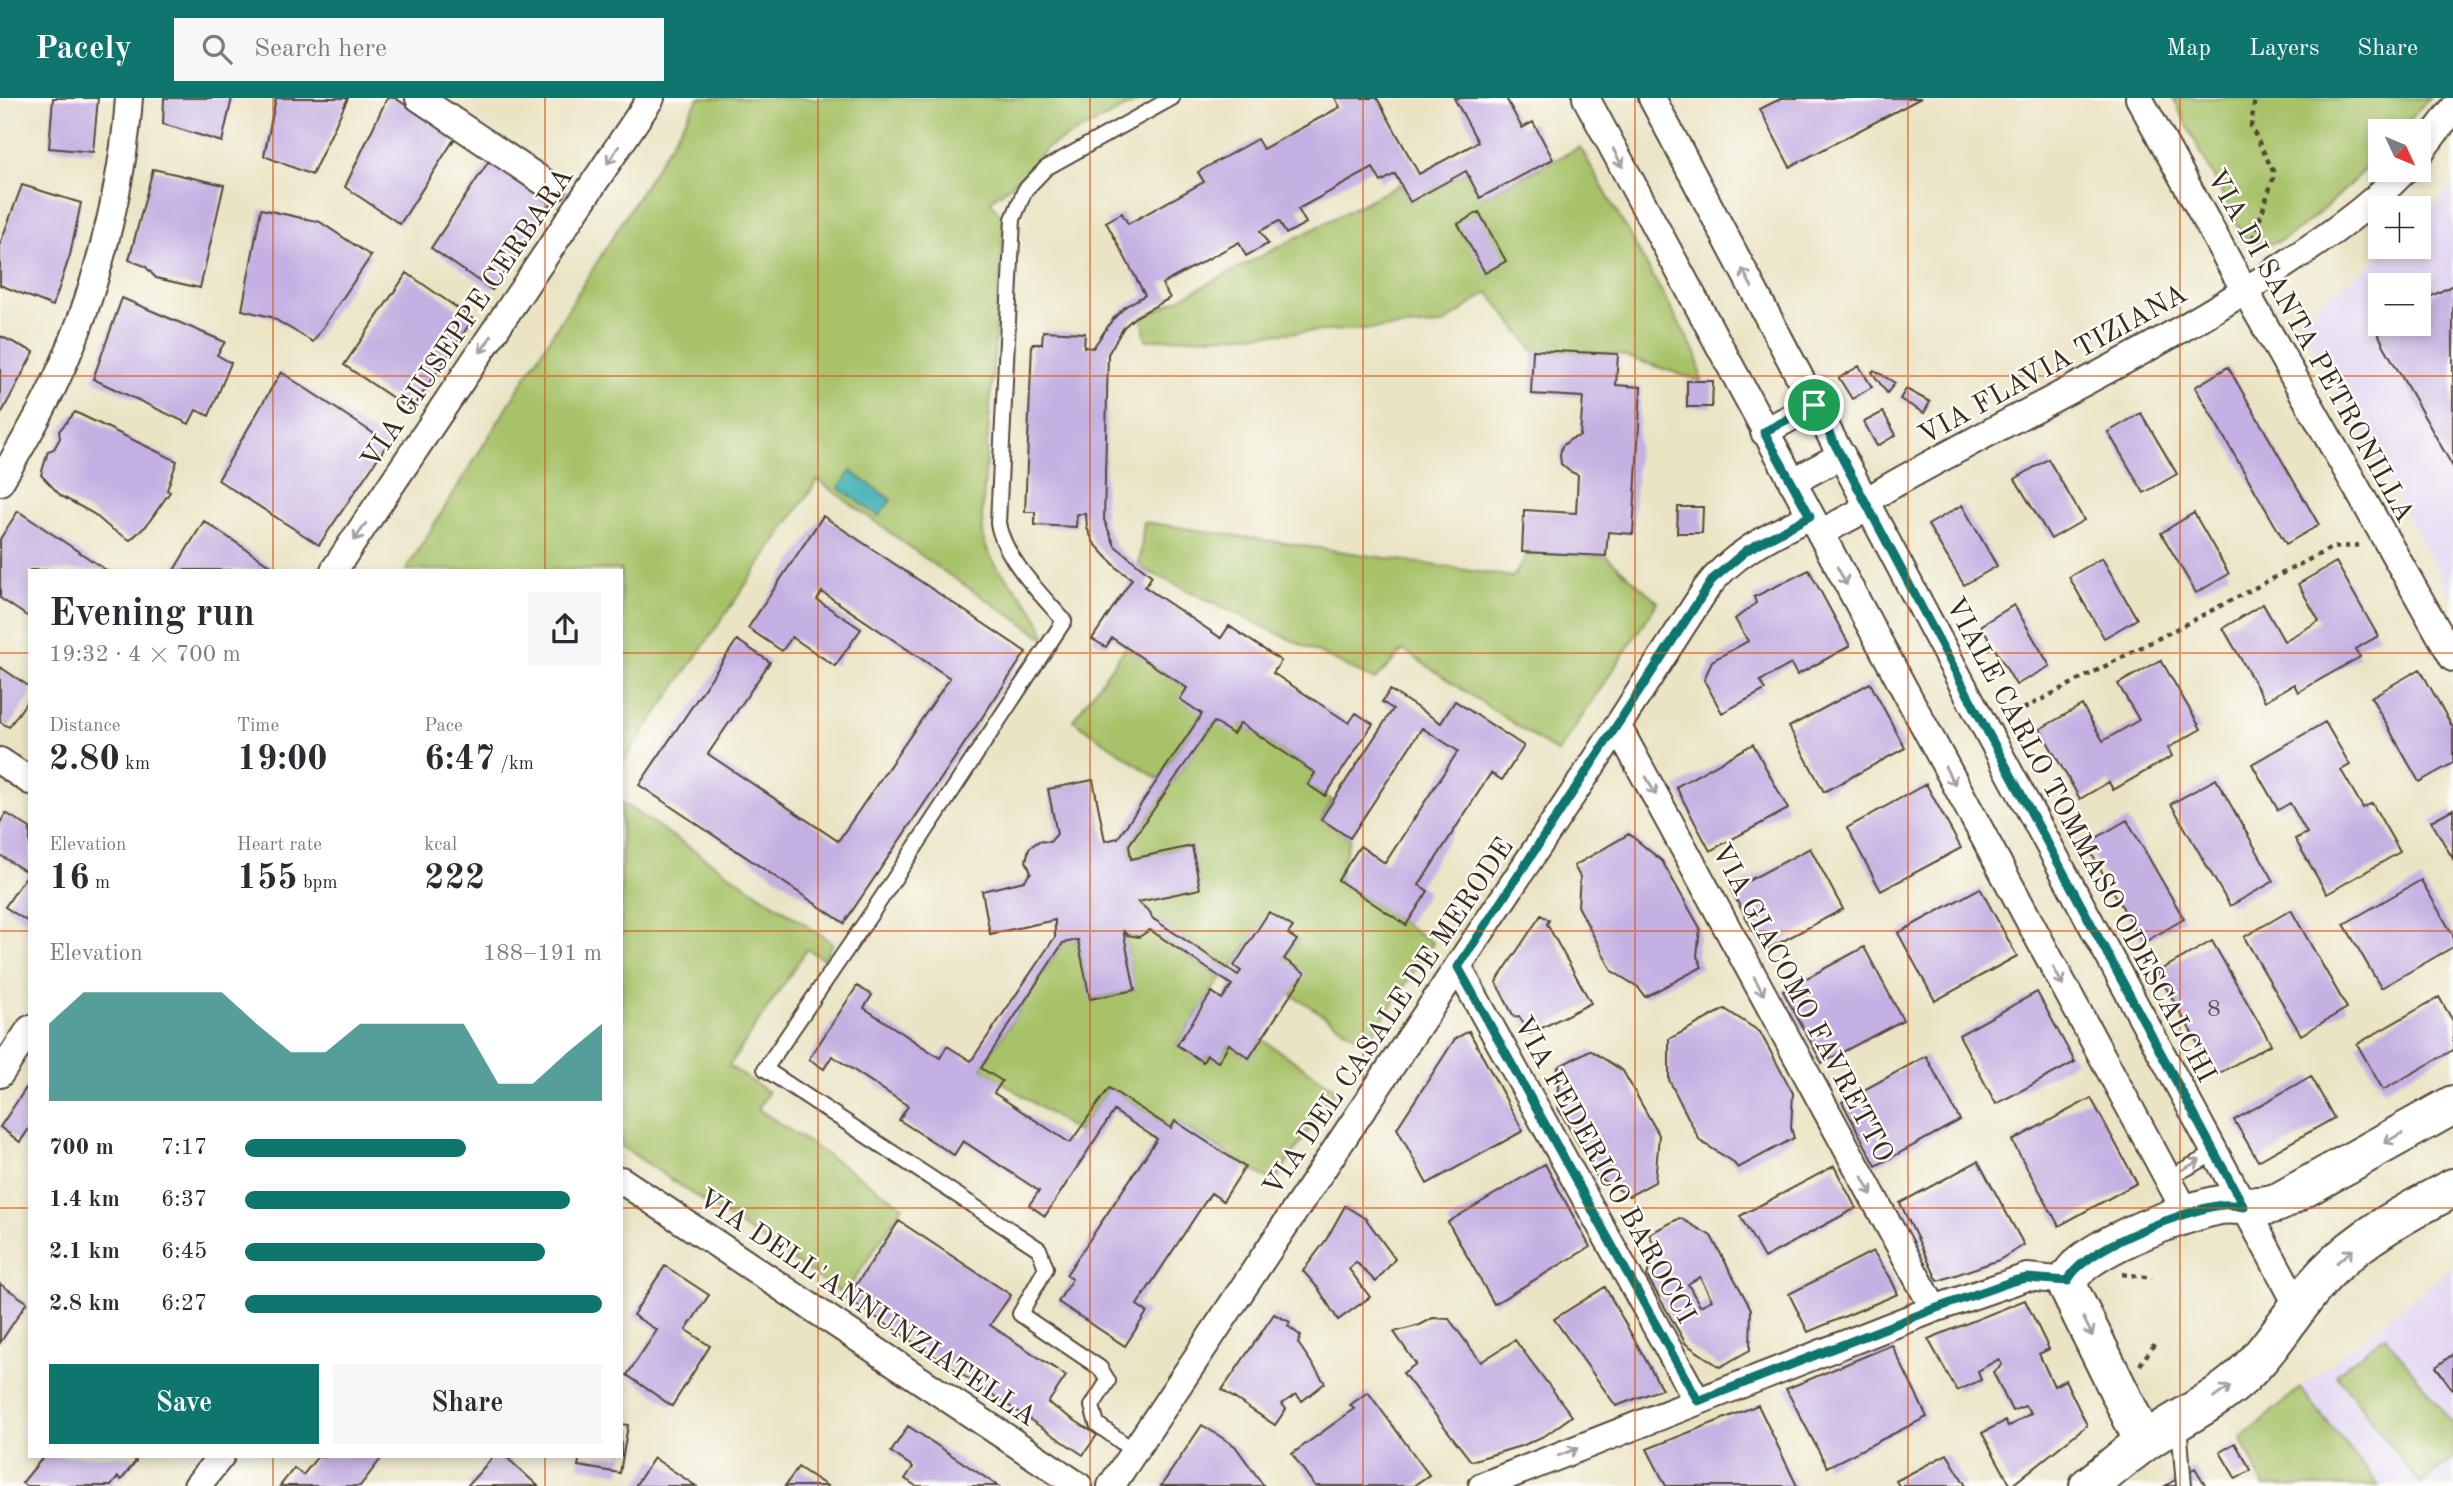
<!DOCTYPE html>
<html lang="en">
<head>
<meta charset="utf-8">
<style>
	:root { --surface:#fff; --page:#f7f7f7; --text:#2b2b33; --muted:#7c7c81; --accent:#0f766e }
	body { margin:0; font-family:"Old Standard TT",serif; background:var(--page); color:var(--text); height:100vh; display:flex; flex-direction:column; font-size:26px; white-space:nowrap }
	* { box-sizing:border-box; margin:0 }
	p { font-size:23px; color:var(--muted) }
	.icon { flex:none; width:38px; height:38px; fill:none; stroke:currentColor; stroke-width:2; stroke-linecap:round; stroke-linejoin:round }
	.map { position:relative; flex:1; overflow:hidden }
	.drawer { position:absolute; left:28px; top:471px; width:595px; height:889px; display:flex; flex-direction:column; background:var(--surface); border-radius:0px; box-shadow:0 4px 10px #0003 }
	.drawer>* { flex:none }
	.needle { width:46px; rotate:134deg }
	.controls { position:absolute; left:2368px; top:21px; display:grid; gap:14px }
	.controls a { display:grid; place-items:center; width:63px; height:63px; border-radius:0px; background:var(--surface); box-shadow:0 4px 10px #0003; font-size:35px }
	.pin { position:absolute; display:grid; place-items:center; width:60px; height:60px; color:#fff; margin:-30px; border:4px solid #fff; border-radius:50%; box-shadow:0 2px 7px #0007 }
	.round { display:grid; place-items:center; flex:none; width:74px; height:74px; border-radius:0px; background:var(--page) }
	.overview { display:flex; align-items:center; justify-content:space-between; height:119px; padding:0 21px }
	h1 { font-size:38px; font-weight:700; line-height:52px }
	.stats { display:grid; grid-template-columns:repeat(3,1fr); gap:10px; height:119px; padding:7px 21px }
	.stats div { display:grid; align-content:center }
	.stats b { font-size:35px; font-weight:700 }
	.stats small { font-size:19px; font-weight:400 }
	.stats p { font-size:19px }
	.chart { height:196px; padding:14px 21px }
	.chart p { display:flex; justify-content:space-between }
	.chart svg { width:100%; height:126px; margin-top:7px; fill:var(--accent); opacity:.7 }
	.button { display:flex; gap:14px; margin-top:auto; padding:14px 21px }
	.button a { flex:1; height:80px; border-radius:0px; background:var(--accent); color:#fff; font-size:28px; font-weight:700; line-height:80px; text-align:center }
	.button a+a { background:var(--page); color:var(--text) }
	ul { padding:0 21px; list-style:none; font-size:23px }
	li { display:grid; grid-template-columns:112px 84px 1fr; align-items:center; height:52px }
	li i { height:18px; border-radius:9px; background:var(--accent) }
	header { display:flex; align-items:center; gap:42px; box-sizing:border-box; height:98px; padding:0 35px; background:var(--accent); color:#fff }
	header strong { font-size:33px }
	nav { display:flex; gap:38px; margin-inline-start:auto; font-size:24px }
	.search { width:490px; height:63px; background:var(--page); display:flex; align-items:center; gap:18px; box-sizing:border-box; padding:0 24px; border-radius:0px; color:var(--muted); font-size:26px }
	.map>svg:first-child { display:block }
	.built { fill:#e2d4f3; fill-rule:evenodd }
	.green { fill:#a7c269; stroke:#717644; stroke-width:2 }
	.water { fill:#3badb3; stroke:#3b6c68; stroke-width:2 }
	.building { fill:#c4b0e2; fill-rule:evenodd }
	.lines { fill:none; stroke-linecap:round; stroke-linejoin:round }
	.service-casing { stroke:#554637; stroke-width:18 }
	.minor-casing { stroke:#554637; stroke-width:30 }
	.secondary-casing { stroke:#554637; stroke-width:42 }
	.path { stroke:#554637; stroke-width:4.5; stroke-dasharray:5 5; stroke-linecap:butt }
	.service { stroke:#fff; stroke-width:14 }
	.minor { stroke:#fff; stroke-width:26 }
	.secondary { stroke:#fff; stroke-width:38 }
	.oneway { stroke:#a79f9a }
	.route-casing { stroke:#fff; stroke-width:14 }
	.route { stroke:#0f766e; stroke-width:9 }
	.grid { fill:none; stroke:#d7540e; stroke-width:2; stroke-opacity:0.55 }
	.labels { text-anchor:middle; stroke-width:5; stroke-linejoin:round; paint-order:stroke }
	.number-label { font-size:24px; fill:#5d4c4f }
	.street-label { font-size:28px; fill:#3b2a1e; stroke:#fdfcf7 }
</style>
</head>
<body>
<header>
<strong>Pacely</strong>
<div class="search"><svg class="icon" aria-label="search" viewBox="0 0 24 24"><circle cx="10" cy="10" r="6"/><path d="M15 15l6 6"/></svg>Search here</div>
<nav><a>Map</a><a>Layers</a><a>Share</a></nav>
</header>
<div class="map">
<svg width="2453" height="1388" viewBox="0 0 2453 1388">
	<rect width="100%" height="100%" fill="#fdfcf7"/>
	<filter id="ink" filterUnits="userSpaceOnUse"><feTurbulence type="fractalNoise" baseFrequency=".0143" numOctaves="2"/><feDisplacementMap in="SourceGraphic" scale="14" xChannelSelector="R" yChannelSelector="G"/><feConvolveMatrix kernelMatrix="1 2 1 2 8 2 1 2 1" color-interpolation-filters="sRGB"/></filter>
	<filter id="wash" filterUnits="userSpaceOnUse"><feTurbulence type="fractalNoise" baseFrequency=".00686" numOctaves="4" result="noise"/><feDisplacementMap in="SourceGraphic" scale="28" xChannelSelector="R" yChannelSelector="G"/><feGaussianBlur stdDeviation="1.57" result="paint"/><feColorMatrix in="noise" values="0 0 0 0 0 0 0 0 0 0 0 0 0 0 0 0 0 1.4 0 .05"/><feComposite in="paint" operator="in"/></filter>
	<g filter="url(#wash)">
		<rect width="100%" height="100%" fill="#eae4c5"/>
		<path class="built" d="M2453 86V501L2298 220 2368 169 2391 149H2418L2419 124 2435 109ZM2380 187H2418V226H2380Z
			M2453 1169V1388H2379L2300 1290Z"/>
		<path class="green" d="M699 0H1144L1048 49 1022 78 990 103 1004 121 982 417C983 427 982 440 986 449 1000 483 1038 503 1045 540L940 471 818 382 621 667V472H406Z
			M2173 0H2429L2399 33H2380V54C2357 80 2302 138 2270 146 2259 149 2252 143 2244 138Z
			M1580 49 1697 257 1701 283 1618 256 1533 252 1488 194 1442 227 1146 242 1142 220 1400 86 1410 104 1466 73 1481 100Z
			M1144 424 1513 479 1529 454 1606 458 1658 504 1558 655 1403 552 1375 582 1139 469Z
			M1126 549 1187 590 1202 616 1158 681 1073 622Z
			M1214 624 1240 625 1315 675 1308 687 1332 702 1321 721 1350 740 1338 782 1433 845 1366 945 1291 896 1284 861 1297 842 1288 836 1292 830 1269 815 1230 872 1152 820 1150 814 1138 804 1200 791 1192 748 1131 761 1129 747Z
			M621 704 833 845 823 861 807 851 729 968 768 994 758 1011 903 1108 844 1197 621 1048Z
			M1123 832 1127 837 1139 839 1150 832 1221 880 1177 947 1203 963 1207 957 1218 963 1229 946 1249 959 1261 941 1336 991 1274 1085 1176 1023 1171 1030 1109 990 1077 1034 981 970 1063 845 1078 842 1091 901 1134 892Z
			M2385 1238 2453 1326V1361L2420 1386 2336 1276Z
			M2300 1290 2379 1388H2264L2241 1340Z"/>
		<path class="water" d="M851 373 891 402 879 418 839 390Z"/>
		<g id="blocks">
			<path class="building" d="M53 0H98L93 54 49 50Z
				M164 0H232L222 44 163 26Z
				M276 0H348L312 77 264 58Z
				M387 0H395L455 40 400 126 345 89Z
				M1335 0H1377L1419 76 1478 44 1454 0H1506L1522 30 1533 24 1553 61 1480 100 1466 73 1410 104 1395 76 1381 84 1373 70 1298 111 1306 125 1286 136 1279 123 1260 133 1268 146 1246 158 1239 144 1162 186 1170 200 1135 219 1124 229 1108 256 1104 422 1115 448 1152 478 1145 489 1221 540 1229 528 1281 563 1273 575 1349 625 1356 615 1373 626 1325 698 1308 687 1315 675 1240 625 1233 636 1214 624 1129 747 1131 761 1192 748 1200 791 1138 804 1150 814 1152 820 1238 877 1241 873 1234 868 1269 814 1293 829 1288 836 1297 842 1284 861 1305 875 1249 960 1229 946 1218 964 1207 957 1203 964 1177 947 1212 894 1222 901 1232 887 1150 832 1139 839 1127 837 1123 832 1135 892 1090 901 1078 842 1063 845 981 970 1002 983 994 995 1070 1045 1109 990 1171 1030 1175 1023 1245 1069 1223 1103 1211 1095 1137 1207 1147 1214 1125 1248 1058 1204 1072 1181 1066 1177 1157 1041 1114 1013 1045 1118 1029 1107 1039 1093 963 1043 954 1057 899 1022 908 1008 832 958 824 971 809 961 857 888 872 897 864 910 940 960 947 948 971 963 1055 839V822L990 836 982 793 1024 783 1031 774 1026 763 1029 750 1039 743 1050 744 1057 736 1048 691 1093 682 1105 743 1118 740 1202 616 1180 601 1187 590 1112 540 1106 549 1092 541 1132 481 1118 471 1094 445 1087 430 1086 416H1077L1076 429 1035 427V414H1025L1032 246H1042L1043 233 1085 235 1084 249 1093 250 1113 221 1126 208 1145 197 1106 124 1122 115 1128 126 1204 84 1198 74 1257 41 1263 51 1340 9Z
				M1782 0H1921L1790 69 1760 11Z
				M491 60 554 102 492 192 431 150Z
				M153 71 224 87 200 190 156 180 145 168 129 162Z
				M22 87 81 105 70 157 53 208 0 187V146Z
				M261 111 320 124 371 158 313 244 271 219 242 212Z
				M1479 114 1506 163 1485 175 1458 126Z
				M407 175 473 221 411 312 344 267Z
				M2453 187V369L2383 246 2375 228 2380 226H2418V205Z
				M122 200 225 244 217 257 231 265 209 318 196 312 189 326 93 281Z
				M0 238 34 254 0 318Z
				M1533 252 1618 256 1616 287 1641 289 1633 436 1608 434 1606 458 1522 454 1524 412 1576 415 1578 377 1569 373 1561 366 1560 357 1562 348 1571 341 1580 338 1583 299 1531 296Z
				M1859 268 1872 289 1852 301 1839 280Z
				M2228 269 2319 427 2286 446 2195 289Z
				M1874 272 1895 285 1887 295 1872 274Z
				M281 274 388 345 319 447 218 382Z
				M1687 283H1713L1712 309H1687Z
				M1906 291 1930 304 1924 315 1900 301Z
				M75 314 177 363 167 392 170 394 146 428 130 442 110 430 94 416 61 398 41 377 48 353 54 351 60 340 59 333Z
				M1883 314 1896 337 1877 348 1864 324Z
				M2141 315 2177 376 2144 395 2108 334Z
				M2048 361 2084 422 2051 441 2015 381Z
				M1962 407 1997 468 1964 487 1928 427Z
				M1678 409H1703L1702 435H1677Z
				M18 413 106 472H30V520L0 500V441Z
				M2194 415 2229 476 2196 495 2161 435Z
				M823 418 1026 554 844 825 639 687 737 542 770 564 708 656 838 743 950 580 822 494 817 502 861 531 835 568 792 539 782 553 748 530Z
				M204 423 277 472H174Z
				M2102 460 2137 521 2104 540 2069 479Z
				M2336 464 2378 538 2355 551 2360 559 2298 594 2294 586 2265 603 2223 530 2263 506 2284 543 2319 523 2298 486Z
				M1809 472 1850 548 1797 577 1791 566 1760 583 1765 592 1722 615 1704 582 1712 563 1748 543 1735 521 1756 505 1754 499Z
				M2014 507 2050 568 2016 587 1981 527Z
				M2161 562 2201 631 2168 650 2172 658 2113 692 2109 684 2080 701 2040 631 2082 607 2103 643 2139 622 2118 586Z
				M0 569 30 589V599L9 629 0 624Z
				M2420 571 2453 630V665L2419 684 2371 599Z
				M1870 585 1905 650 1824 694 1789 629Z
				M1390 592 1441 625 1455 603 1524 648 1502 682 1491 675 1419 787 1428 793 1406 827 1338 782 1360 748 1385 765 1458 653 1422 630 1350 740 1321 721 1393 611 1382 604Z
				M2325 624 2350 667 2341 672 2363 710 2372 705 2400 754 2327 796 2295 741 2307 735 2290 705 2278 712 2252 666Z
				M1753 646 1788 711 1710 753 1676 689Z
				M2216 681 2274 783 2230 808 2171 706Z
				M1926 686 1961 750 1881 793 1847 730Z
				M2453 711V761L2431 723Z
				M6 715 30 730V825L5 809 28 775 0 757V725Z
				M2127 722 2184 821 2143 845 2086 746Z
				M1629 736 1662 763 1700 830 1697 858 1702 869 1645 899 1638 889 1612 873 1578 808 1580 779 1574 768Z
				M1810 750 1843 811 1764 853 1731 792Z
				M2421 782 2453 837V849L2381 890 2344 826Z
				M1980 790 2017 858 1935 903 1898 835Z
				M2291 812 2347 910 2301 937 2244 839Z
				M1541 817 1549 822 1547 826 1591 905 1530 936 1519 918 1514 919 1496 884Z
				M2212 843 2271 946 2216 977 2157 874Z
				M1864 849 1903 922 1822 965 1783 893Z
				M2037 894 2075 964 1996 1006 1959 937Z
				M2439 899 2453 923V952L2383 992 2357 946Z
				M1725 911 1760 934 1793 995 1791 1030 1794 1040 1738 1070 1732 1063 1700 1043 1669 982V941Z
				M1469 933 1523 1033 1427 1086 1397 1030 1455 941Z
				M1590 952 1623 973 1659 1037 1655 1084 1629 1098 1596 1077 1558 1010V969Z
				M1926 958 1960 1022 1876 1068 1842 1004Z
				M2311 978 2334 1020 2258 1063 2234 1022Z
				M30 984V1029L20 1044 0 1029Z
				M2091 1000 2137 1085 2059 1128 2012 1043Z
				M1978 1063 2024 1147 1999 1162 1938 1183 1900 1105Z
				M1545 1066 1590 1149 1494 1206 1448 1124Z
				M1834 1068 1856 1110 1764 1160 1740 1118Z
				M1345 1108 1366 1121 1395 1161 1376 1184 1356 1164 1349 1171 1370 1199 1338 1222 1318 1190 1303 1173 1326 1142Z
				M1680 1120 1711 1138 1751 1211 1750 1252 1720 1269 1686 1246 1647 1178 1655 1149 1649 1136ZM1700 1179 1712 1202 1700 1208 1688 1186Z
				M899 1123 1011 1197 990 1227 1066 1278 1048 1305 1097 1337 1083 1357 847 1200Z
				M1873 1153 1890 1179 1898 1196 1808 1234 1789 1196Z
				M665 1168 709 1197 686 1232 710 1248 672 1308 627 1277 657 1232 633 1217Z
				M0 1186 27 1204 0 1245Z
				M1605 1189 1662 1291 1616 1308 1554 1221Z
				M2025 1202 2049 1251 2039 1256 2054 1288 2065 1282 2087 1327 2011 1388 1982 1335 2005 1323 2008 1329 2031 1315 2025 1308 2012 1313 1993 1274 2002 1267 1999 1261 1978 1273 1981 1282 1957 1293 1928 1241Z
				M1274 1216 1290 1224 1288 1228 1301 1238 1298 1245 1325 1285 1302 1303 1296 1296 1282 1306 1286 1311 1275 1327 1222 1292Z
				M1433 1220 1449 1221 1481 1264 1515 1242 1572 1318 1546 1337 1524 1347 1471 1363 1403 1275 1416 1266 1394 1234 1420 1227Z
				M1892 1247 1927 1319 1827 1369 1786 1291Z
				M2453 1256V1292L2436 1269Z
				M1368 1294 1429 1377 1413 1388H1315L1292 1356 1354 1311 1350 1307Z
				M1758 1307 1797 1388H1666L1647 1351Z
				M621 1326 628 1327 620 1375 578 1368 580 1358H621Z
				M1202 1327 1235 1348 1264 1388H1161Z
				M908 1328 998 1388H916L905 1381 913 1369 891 1354Z
				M2235 1345 2251 1372 2236 1381 2220 1354Z
				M1947 1356 1966 1388H1899L1896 1383Z
				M44 1358H130L136 1363 121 1382 118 1379 111 1388H26L22 1385Z
				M318 1358H383L360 1388H280L294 1370 303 1377Z
				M494 1358H505L538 1388H467Z
				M654 1360 696 1388H635Z
				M798 1369 827 1388H785Z
				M2195 1370 2206 1388H2165Z"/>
		</g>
	</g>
	<g filter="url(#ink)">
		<use href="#blocks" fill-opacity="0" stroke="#554637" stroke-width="2"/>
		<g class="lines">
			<defs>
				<path id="service" d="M2168 1080 2215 1055
					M2179 1327 2184 1388
					M1135 1354 1097 1326 1092 1308 1108 1283 1100 1270 1020 1216 1046 1170 1039 1151 765 971 873 813 1064 523C1041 496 1004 460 998 425L1013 121 1025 92 1046 70 1172 0"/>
				<path id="minor" d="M419 0 553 90
					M1586 0 2187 1116
					M1652 0 1986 631 2298 1208
					M2139 0 2231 168 2453 560
					M2418 57 2453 11
					M1764 334 1814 307
					M0 384C20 351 41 316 57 280 95 199 123 89 129 0
					M1792 384 1842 357
					M1820 435 1858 415 1866 403 1889 389C2014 318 2146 258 2266 179 2316 146 2364 115 2405 72
					M334 472 651 0
					M1618 629 1934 1211
					M0 663 30 683
					M1458 869 1697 1303
					M0 976 30 931
					M621 1082 1079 1388
					M197 1388 221 1358
					M1111 1388 1593 666 1706 491C1731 456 1772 437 1810 418
					M1482 1388 1934 1211 2027 1179 2068 1183"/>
				<path id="secondary" d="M2144 1344 2068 1189C2064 1155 2191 1112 2220 1107 2243 1104 2253 1113 2279 1104L2453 1007
					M2089 1388C2107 1374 2125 1358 2143 1345 2174 1323 2208 1308 2237 1283 2272 1253 2293 1210 2325 1176 2360 1139 2409 1113 2453 1090"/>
			</defs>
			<use href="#service" class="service-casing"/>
			<use href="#minor" class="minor-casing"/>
			<use href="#secondary" class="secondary-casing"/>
			<path class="path" d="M2253 141 2273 81V73L2251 28 2255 0
				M2006 620 2331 450 2362 447
				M2122 1176 2152 1180
				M2140 1267 2155 1245"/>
			<use href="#service" class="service"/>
			<use href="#minor" class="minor"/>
			<use href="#secondary" class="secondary"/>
		</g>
		<defs><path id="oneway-shaft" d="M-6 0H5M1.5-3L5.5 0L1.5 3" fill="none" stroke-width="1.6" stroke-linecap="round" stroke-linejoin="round" transform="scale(1.75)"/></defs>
		<g class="oneway">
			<use href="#oneway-shaft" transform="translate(613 57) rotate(124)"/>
			<use href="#oneway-shaft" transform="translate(1618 60) rotate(62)"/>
			<use href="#oneway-shaft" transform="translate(1747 180) rotate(-118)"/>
			<use href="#oneway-shaft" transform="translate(486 246) rotate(124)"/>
			<use href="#oneway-shaft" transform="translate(360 434) rotate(124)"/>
			<use href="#oneway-shaft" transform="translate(1842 478) rotate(62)"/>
			<use href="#oneway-shaft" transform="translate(1950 678) rotate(62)"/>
			<use href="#oneway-shaft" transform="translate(1651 688) rotate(62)"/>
			<use href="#oneway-shaft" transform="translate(2058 878) rotate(62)"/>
			<use href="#oneway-shaft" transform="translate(1759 888) rotate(62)"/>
			<use href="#oneway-shaft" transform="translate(2393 1040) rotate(151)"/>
			<use href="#oneway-shaft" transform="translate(2191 1067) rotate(-28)"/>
			<use href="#oneway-shaft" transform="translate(1867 1088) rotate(62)"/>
			<use href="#oneway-shaft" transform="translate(2345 1158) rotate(-39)"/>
			<use href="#oneway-shaft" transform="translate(2088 1229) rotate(64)"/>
			<use href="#oneway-shaft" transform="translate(2222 1294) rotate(-36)"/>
			<use href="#oneway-shaft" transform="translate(1568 1354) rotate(-21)"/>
		</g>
	</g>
	<g class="lines" filter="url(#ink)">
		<defs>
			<path id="route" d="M1814 307 1986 631 2244 1109C2237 1108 2229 1106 2222 1107 2188 1111 2080 1151 2068 1183L2027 1180 2013 1183 1934 1211 1698 1303 1458 869 1713 481 1747 452 1810 418 1764 334Z"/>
		</defs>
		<use href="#route" class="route-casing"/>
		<use href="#route" class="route"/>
	</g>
	<path class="grid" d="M273 0V472M545 0V472M818 0V1388M1090 0V1388M1363 0V1388M1635 0V1388M1908 0V1388M2180 0V1388M0 278H2453M0 555H30M621 555H2453M0 833H30M621 833H2453M0 1110H30M621 1110H2453M273 1358V1388M545 1358V1388"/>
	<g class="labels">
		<g class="number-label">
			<text x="2214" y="918">8</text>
		</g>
		<g class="street-label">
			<text transform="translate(466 219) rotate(-56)" y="10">VIA GIUSEPPE CERBARA</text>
			<text transform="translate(2312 247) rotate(61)" y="10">VIA DI SANTA PETRONILLA</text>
			<text transform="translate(2052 265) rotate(-29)" y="10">VIA FLAVIA TIZIANA</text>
			<text transform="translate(2082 741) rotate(62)" y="10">VIALE CARLO TOMMASO ODESCALCHI</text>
			<text transform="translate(1804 904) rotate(62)" y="10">VIA GIACOMO FAVRETTO</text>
			<text transform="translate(1387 918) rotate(-56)" y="10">VIA DEL CASALE DE MERODE</text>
			<text transform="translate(1606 1071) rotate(61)" y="10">VIA FEDERICO BAROCCI</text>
			<text transform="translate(868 1208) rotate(34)" y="10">VIA DELL'ANNUNZIATELLA</text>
		</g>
	</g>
</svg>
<div class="controls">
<a><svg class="needle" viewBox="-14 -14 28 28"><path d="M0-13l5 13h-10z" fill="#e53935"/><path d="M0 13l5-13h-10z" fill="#7c7c81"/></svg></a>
<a>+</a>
<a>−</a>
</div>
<div class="pin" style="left:1814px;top:307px;background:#1e9e55"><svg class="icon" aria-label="arrive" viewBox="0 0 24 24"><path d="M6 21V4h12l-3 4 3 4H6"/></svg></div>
<section class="drawer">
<div class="overview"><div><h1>Evening run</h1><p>19:32 · 4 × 700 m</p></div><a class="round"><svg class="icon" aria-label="share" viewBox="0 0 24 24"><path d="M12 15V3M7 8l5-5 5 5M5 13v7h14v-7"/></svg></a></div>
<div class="stats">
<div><p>Distance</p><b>2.80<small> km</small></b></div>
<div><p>Time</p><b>19:00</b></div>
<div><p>Pace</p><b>6:47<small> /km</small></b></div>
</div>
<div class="stats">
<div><p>Elevation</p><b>16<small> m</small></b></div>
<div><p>Heart rate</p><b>155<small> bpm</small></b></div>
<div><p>kcal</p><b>222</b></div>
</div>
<div class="chart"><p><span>Elevation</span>188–191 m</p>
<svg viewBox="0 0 160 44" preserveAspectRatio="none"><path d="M0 44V17L10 6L20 6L30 6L40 6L50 6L60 17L70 27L80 27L90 17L100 17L110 17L120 17L130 38L140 38L150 27L160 17V44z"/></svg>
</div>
<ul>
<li><b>700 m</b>7:17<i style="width:62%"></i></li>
<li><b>1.4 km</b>6:37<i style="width:91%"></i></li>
<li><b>2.1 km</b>6:45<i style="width:84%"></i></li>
<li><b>2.8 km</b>6:27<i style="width:100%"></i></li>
</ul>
<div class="button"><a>Save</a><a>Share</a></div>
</section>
</div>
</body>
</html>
